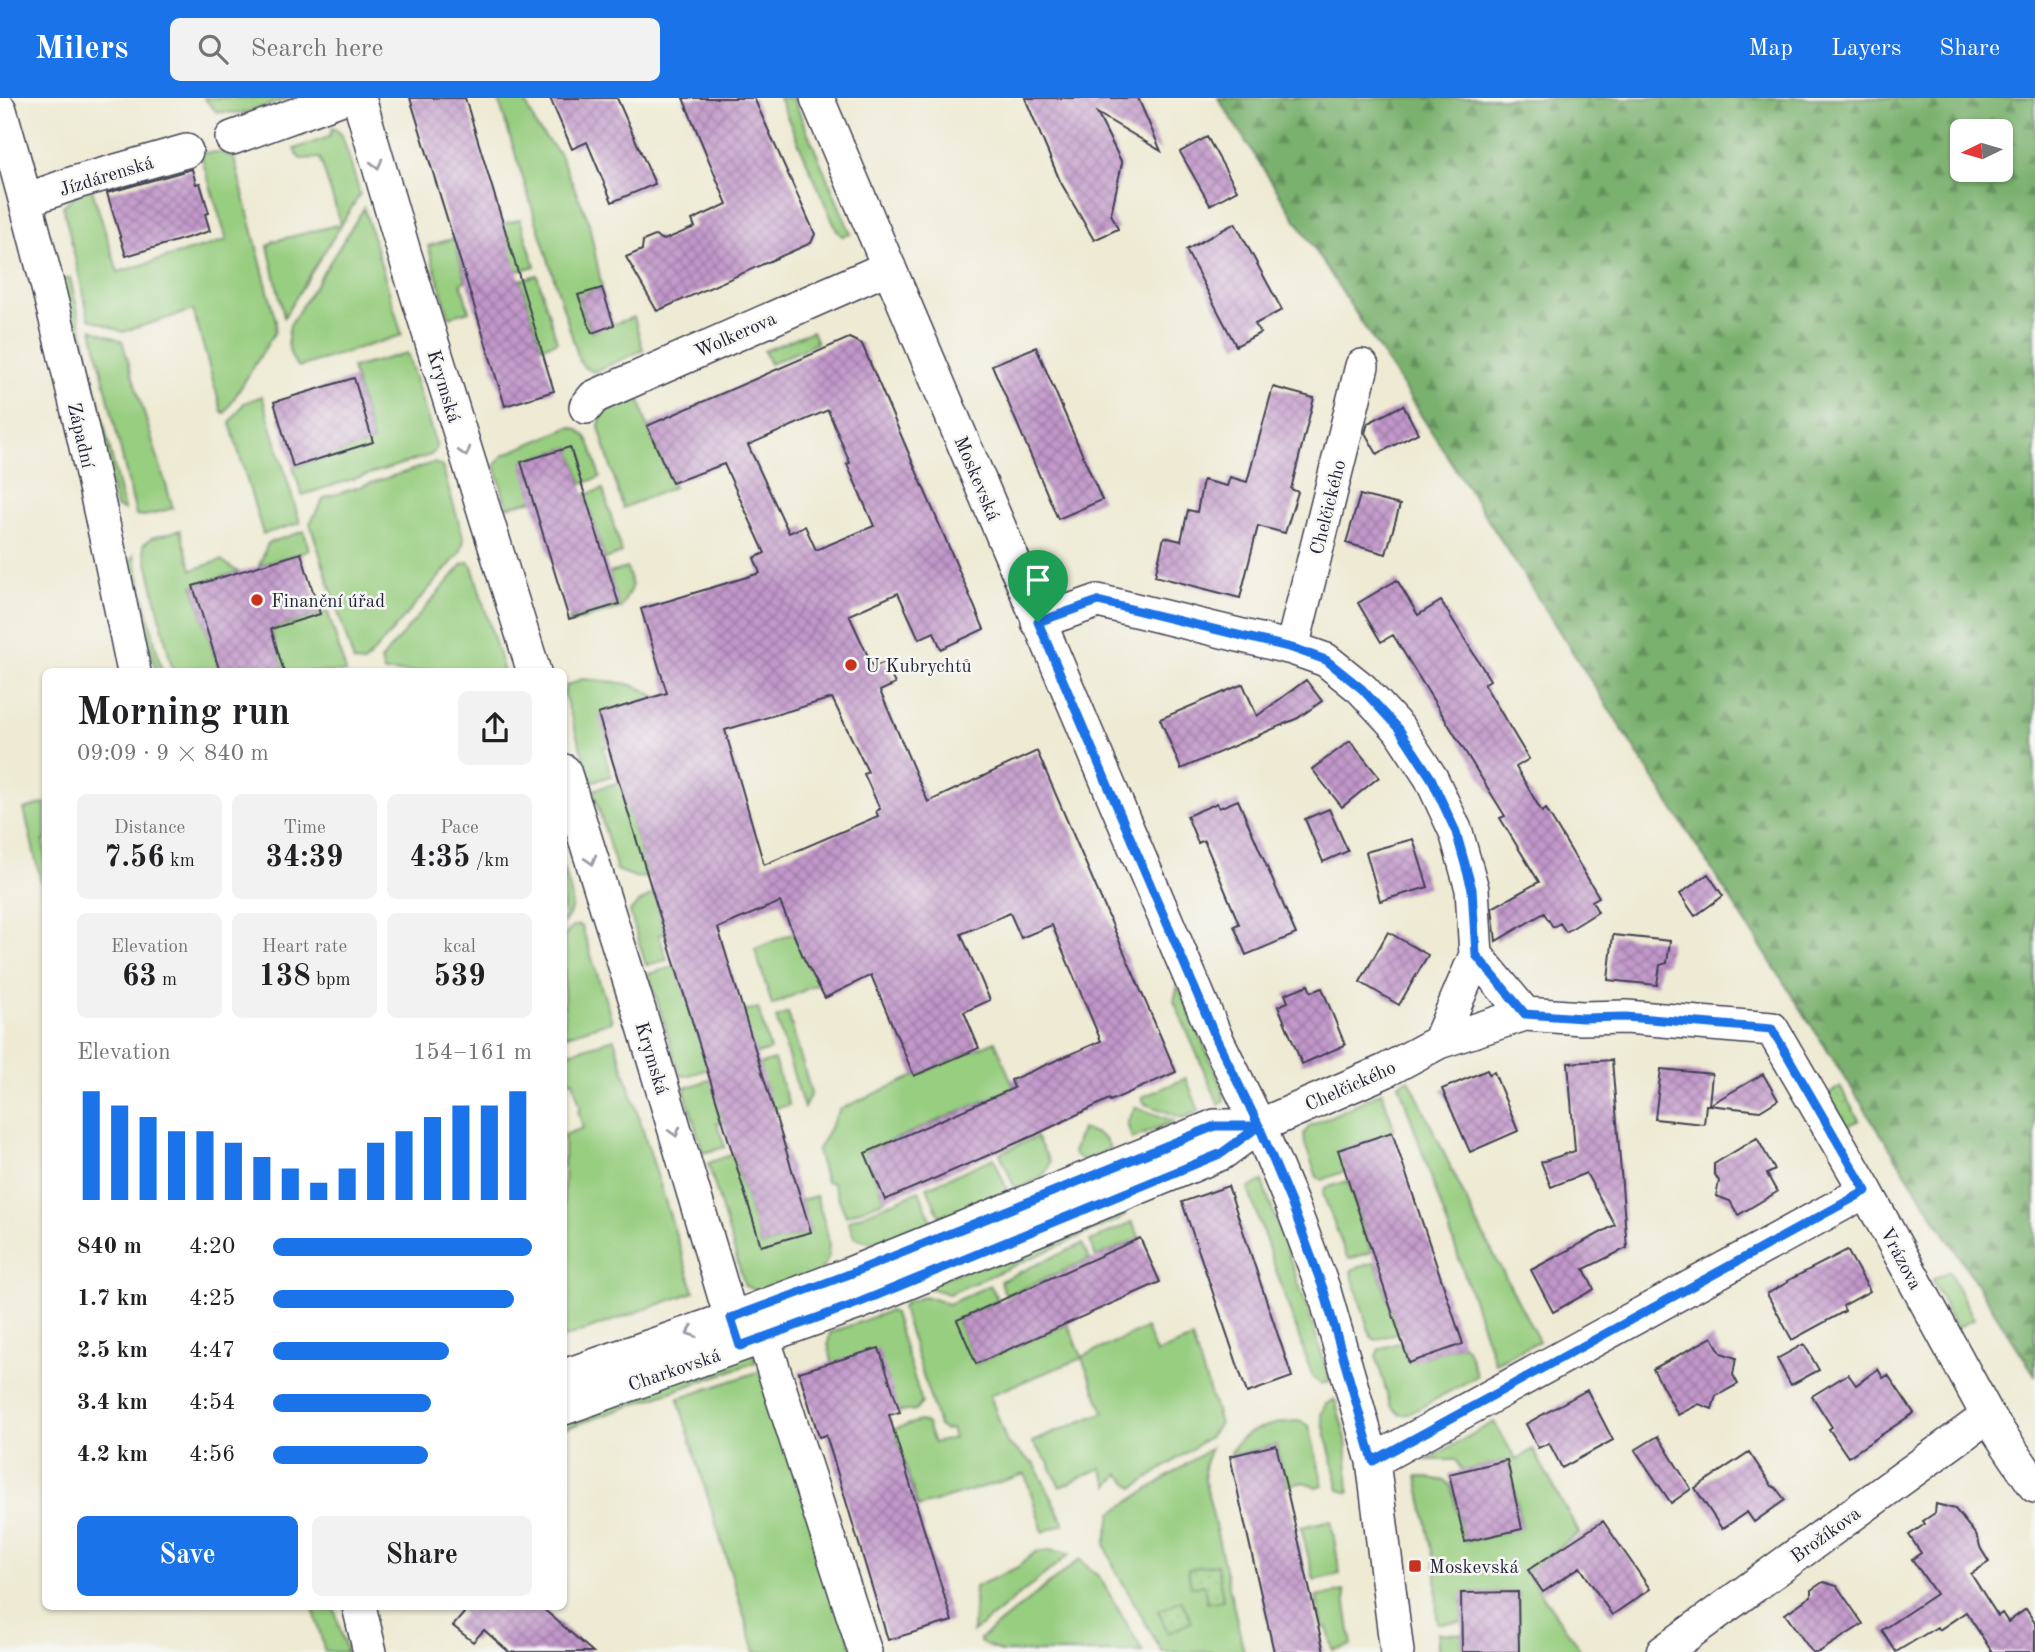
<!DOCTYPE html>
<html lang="en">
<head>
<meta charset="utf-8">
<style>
	:root { --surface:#fff; --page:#f2f2f2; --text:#202124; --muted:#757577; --accent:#1a73e8 }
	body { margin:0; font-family:"Old Standard TT",serif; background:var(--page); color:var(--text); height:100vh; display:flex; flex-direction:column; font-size:26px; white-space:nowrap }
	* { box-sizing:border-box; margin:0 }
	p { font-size:23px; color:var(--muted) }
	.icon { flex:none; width:38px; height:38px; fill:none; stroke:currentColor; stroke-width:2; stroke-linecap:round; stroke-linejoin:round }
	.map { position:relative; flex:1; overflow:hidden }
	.panel { position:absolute; left:42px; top:570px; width:525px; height:942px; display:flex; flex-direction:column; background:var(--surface); border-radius:10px; box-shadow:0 2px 5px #0004 }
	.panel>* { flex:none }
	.needle { width:46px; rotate:265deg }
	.buttons { position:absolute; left:1950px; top:21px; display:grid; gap:14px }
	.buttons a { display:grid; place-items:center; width:63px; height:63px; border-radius:10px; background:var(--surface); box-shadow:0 2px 5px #0004; font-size:35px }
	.pin { position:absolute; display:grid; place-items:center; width:60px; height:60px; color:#fff; margin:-72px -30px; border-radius:50% 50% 50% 0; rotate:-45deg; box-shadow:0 0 7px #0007 }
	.pin .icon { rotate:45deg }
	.round { display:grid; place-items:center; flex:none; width:74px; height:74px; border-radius:10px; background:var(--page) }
	.summary { display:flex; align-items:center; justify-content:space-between; height:119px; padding:0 35px }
	h1 { font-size:38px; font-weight:700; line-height:52px }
	.metrics { display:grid; grid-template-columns:repeat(3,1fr); gap:10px; height:119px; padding:7px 35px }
	.metrics div { display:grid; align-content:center; border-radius:10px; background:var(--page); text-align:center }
	.metrics b { font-size:30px; font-weight:700 }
	.metrics small { font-size:19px; font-weight:400 }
	.metrics p { font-size:19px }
	.chart { height:196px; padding:14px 35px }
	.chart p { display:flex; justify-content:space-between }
	.chart svg { width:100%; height:126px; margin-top:7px; stroke:var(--accent); stroke-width:6 }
	.primary-button { display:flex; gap:14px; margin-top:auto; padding:14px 35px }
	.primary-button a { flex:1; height:80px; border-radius:10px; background:var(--accent); color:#fff; font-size:28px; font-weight:700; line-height:80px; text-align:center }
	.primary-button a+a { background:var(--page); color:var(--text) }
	ul { padding:0 35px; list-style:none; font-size:23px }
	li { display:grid; grid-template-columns:112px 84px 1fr; align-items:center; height:52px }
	li i { height:18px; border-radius:9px; background:var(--accent) }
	header { display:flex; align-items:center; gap:42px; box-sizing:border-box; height:98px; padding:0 35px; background:var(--accent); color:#fff }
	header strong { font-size:33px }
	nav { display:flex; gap:38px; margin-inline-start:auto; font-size:24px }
	.search { width:490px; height:63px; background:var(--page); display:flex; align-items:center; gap:18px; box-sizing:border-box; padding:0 24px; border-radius:10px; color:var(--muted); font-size:26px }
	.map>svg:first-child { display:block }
	.grass { fill:#98ce80; stroke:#5d785e; stroke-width:2 }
	.forest { fill:url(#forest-firs); stroke:#4e6a54; stroke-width:2; fill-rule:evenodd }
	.park { fill:url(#park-dots); stroke:#5d785e; stroke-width:2 }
	.building { fill:url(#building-cross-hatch); fill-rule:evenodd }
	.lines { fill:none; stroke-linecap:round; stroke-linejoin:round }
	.minor-casing { stroke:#414052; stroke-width:36 }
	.minor { stroke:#fff; stroke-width:33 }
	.oneway { stroke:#9c9ca7 }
	.route-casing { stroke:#fff; stroke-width:14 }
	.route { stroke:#1a73e8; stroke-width:9 }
	.poi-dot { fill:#c8321e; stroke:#f6f6f2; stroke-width:2.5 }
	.labels { text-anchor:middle; stroke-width:5; stroke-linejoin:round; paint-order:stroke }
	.street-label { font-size:19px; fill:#22223b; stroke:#f6f6f2 }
	.poi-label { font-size:19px; fill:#22223b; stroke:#f6f6f2; text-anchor:start }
</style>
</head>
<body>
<header>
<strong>Milers</strong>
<div class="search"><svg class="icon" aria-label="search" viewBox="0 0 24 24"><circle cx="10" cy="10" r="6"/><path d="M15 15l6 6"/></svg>Search here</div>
<nav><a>Map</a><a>Layers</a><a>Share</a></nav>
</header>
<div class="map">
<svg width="2035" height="1554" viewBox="0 0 2035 1554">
	<defs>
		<pattern id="forest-firs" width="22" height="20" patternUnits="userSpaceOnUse" patternTransform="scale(1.75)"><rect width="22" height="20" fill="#7ab16e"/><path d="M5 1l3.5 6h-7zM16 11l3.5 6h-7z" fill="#64905c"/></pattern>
		<pattern id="park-dots" width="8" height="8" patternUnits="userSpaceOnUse" patternTransform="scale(1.75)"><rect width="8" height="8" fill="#98ce80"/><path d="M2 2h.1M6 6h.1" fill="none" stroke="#83b170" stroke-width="1.8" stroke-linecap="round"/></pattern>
		<pattern id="building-cross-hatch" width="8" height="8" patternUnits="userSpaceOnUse" patternTransform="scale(1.75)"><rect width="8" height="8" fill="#c298ca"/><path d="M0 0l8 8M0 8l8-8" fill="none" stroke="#9d7ca5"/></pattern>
	</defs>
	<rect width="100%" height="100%" fill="#f6f6f2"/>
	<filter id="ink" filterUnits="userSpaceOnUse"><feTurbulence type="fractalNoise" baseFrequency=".0143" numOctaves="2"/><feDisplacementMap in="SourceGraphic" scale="14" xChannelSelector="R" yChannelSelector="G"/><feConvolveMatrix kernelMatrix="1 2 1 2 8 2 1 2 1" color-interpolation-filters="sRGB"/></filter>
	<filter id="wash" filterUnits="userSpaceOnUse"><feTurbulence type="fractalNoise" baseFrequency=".00686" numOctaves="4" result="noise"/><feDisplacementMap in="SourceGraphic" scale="28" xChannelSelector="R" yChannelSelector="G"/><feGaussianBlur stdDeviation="1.57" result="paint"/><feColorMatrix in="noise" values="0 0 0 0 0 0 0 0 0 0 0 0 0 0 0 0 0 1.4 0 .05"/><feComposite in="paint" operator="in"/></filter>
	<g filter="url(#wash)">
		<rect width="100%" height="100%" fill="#eeead3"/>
		<path class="grass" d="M204 0H290L245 15 217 14Z
			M498 0H524L537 30 559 55 588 121 602 190 578 198 591 234 634 219 643 252 594 274 585 270 580 264Z
			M779 0H793L851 136 842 138 837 133Z
			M333 29 342 37 360 96 284 219 268 148 274 143 341 126 320 60 300 61 294 51 329 39Z
			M222 54 234 60 276 224 275 234 225 315 222 314 193 212 123 234 89 220 63 108 80 94 91 89 118 174 227 142 200 55Z
			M364 110 402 237 299 269C288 260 286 241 290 227Z
			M520 121 535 168 517 173 457 152 466 183 461 185 469 213 449 219 428 148Z
			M537 177 557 244 541 249 520 182Z
			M70 180 124 412 116 409 62 182Z
			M92 231 122 243 173 410 145 418 136 417Z
			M812 233 817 245 770 266 764 253Z
			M407 255 437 350 431 357 302 397 293 369 373 344 352 270Z
			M262 298 300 425 263 436 230 325 244 305Z
			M639 299 647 328 674 389 623 410 599 329 601 318 606 313Z
			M570 329C592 332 594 361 600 379L582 386 570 349 522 364 533 402 507 409 495 367 503 357Z
			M433 365 442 368 464 442 460 455 367 562 364 565 354 564 310 425 324 400Z
			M603 391 622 455 605 461 585 397Z
			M180 432 192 472 221 462 238 474 193 488 220 574H173L143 447 152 440Z
			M304 433 309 452 259 468 268 445Z
			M134 457 162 574H156L129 466Z
			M468 464 472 468 504 574H384L381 563 388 553 463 466Z
			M627 470 632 488 621 510 570 525 569 521 618 506 609 475Z
			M328 514 346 574H284L271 531Z
			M582 581C614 584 637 582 662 604L608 648 603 649 611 678 591 684 564 595 566 588Z
			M620 684 648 780 635 779 617 772 593 692Z
			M45 705V743L43 744 46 758 44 797 24 711Z
			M564 770C569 789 579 807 564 824Z
			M654 795 665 835 659 837 667 862 646 867 630 814 636 807Z
			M578 827 582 829 612 923 564 938V838L572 829Z
			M793 835 818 886 772 907 755 851Z
			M676 868 743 914 758 910 770 952 686 978 680 977 649 876Z
			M1178 887 1223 991 1224 1002 1219 1007 1174 903Z
			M788 915 811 995 804 1010 776 920Z
			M614 941 694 1194 564 1240V1037L583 1030 578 1012 581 1011 573 982 569 983 564 966V956Z
			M995 943 1014 990 865 1054 885 1102 846 1118 832 1084H826L817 1053 840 1011Z
			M774 962 789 1007 717 1025 725 1049 703 1055 684 990Z
			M1186 980 1199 1013 1183 1020 1145 1006 1142 999Z
			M1409 981 1477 1125 1539 1243 1495 1265 1399 986Z
			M1382 994 1394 1030 1392 1034 1345 1073 1322 1082 1317 1079 1305 1046 1304 1036 1310 1028Z
			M1135 1009 1174 1023 1132 1041 1127 1025Z
			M1081 1031C1094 1035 1106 1036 1110 1051L1083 1063 1073 1055Z
			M1036 1039 1050 1064C1046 1081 1033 1084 1018 1090L1014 1088 1000 1055Z
			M733 1056 761 1148 810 1134 801 1102 816 1098C822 1119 839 1155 820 1173 812 1181 775 1191 762 1195L745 1188 708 1065Z
			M994 1060 1007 1092 1005 1096 944 1121 940 1120 927 1089Z
			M1262 1083 1307 1209 1330 1283 1321 1286 1313 1280 1248 1091Z
			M1348 1083 1371 1154 1349 1161 1346 1157 1323 1096 1325 1090Z
			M919 1093 932 1124 930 1127C901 1139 886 1153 854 1139L848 1123Z
			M1126 1112 1125 1117 1120 1121 949 1196 922 1188Z
			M1132 1124 1140 1140 1096 1159 1090 1143Z
			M1082 1146 1090 1161 1006 1198 1000 1183Z
			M1375 1164 1399 1234 1376 1242 1371 1239 1351 1174 1353 1171Z
			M1949 1173 1974 1221 1956 1230 1932 1182Z
			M990 1187 998 1202 957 1222 976 1266 1068 1226 1082 1259 1146 1230 1156 1255 1192 1241 1220 1325 1209 1339 1134 1390 1119 1376 1109 1388 1101 1370 1060 1389 1048 1364 1032 1344 1104 1314 1082 1260 990 1297 1007 1345 1035 1367 1064 1426 1043 1434 1025 1376 918 1409 894 1331 920 1323 927 1326 934 1345 954 1340 951 1331 945 1332 939 1328 902 1210 904 1206 924 1198 949 1206Z
			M889 1213 894 1215 922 1305 916 1312 900 1314 832 1264 828 1246 830 1235Z
			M1402 1244 1409 1264 1463 1246 1467 1250 1477 1278 1409 1316 1400 1317 1390 1307 1376 1257 1379 1251Z
			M753 1252 756 1264 564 1331V1319Z
			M766 1271 853 1554H755L678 1301Z
			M1335 1302 1346 1341 1349 1395 1339 1392 1321 1316 1326 1306Z
			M1300 1323 1309 1328 1323 1387 1316 1389 1304 1384 1286 1388 1276 1347 1230 1358C1238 1331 1275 1324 1300 1323Z
			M1494 1324 1516 1362 1533 1351 1579 1435 1526 1474 1582 1554H1519L1518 1494 1462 1495V1524L1437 1525 1436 1472 1417 1378 1445 1383 1451 1388 1465 1444 1522 1430 1508 1363 1462 1373 1456 1362H1427Z
			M1211 1350 1204 1368 1205 1383 1244 1554H1162L1115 1471 1105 1446 1112 1415Z
			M1331 1422 1340 1476 1314 1482 1301 1429Z
			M1049 1452 1070 1456 973 1534 975 1489 1018 1469 1035 1454Z
			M1080 1461 1100 1480 1143 1554H1001L980 1544V1541Z
			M1344 1493 1352 1547 1333 1552 1327 1529 1324 1530 1316 1499Z
			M313 1509H334L346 1554H325Z
			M1438 1535 1462 1536V1554H1438Z"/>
		<path class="forest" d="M1218 0H2035V1277ZM1962 33H2000V72H1962Z"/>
		<path class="park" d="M1840 989 1859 1022 1847 1029 1828 996Z
			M1217 1466 1223 1502 1207 1505 1204 1487 1191 1489 1188 1471Z
			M1181 1502 1192 1524 1168 1535 1158 1513Z"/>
		<g id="blocks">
			<path class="building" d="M410 0H465L554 293 505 308Z
				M550 0H617L655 86 612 104 587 44 572 51Z
				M683 0H754L815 136 811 145 657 213 626 159 642 152 643 143 655 138 664 142 695 129 692 122 727 106Z
				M1025 0H1138L1161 53 1097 15 1122 65 1111 116 1118 131 1094 142 1060 83Z
				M1207 39 1237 92 1210 107 1180 54Z
				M192 71 196 86 200 85 209 115 205 116 210 133 126 158 107 95Z
				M1235 125 1282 212 1255 226 1260 235 1236 248 1186 152Z
				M602 190 614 227 592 235 578 197Z
				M849 240 862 246 984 531 941 551 934 534 919 541 898 495 849 517 873 569 885 564 895 586 880 593 928 704 1037 653 1176 974 1110 1003 1109 1001 1035 1037 885 1102 865 1055 1014 990 1011 982 1101 943 1052 827 1021 840 1010 815 961 836 990 902 964 914 979 950 914 978 871 877 825 900 804 861 780 804 718 830 811 1134 761 1148 598 616 667 595 641 511 760 475 754 460 765 455 724 366 672 385 647 328ZM828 312 850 365 847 366 874 428 816 452 805 428 789 435 748 347ZM832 600 868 674 864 676 880 711 876 713 878 718 764 767 725 632Z
				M1036 249 1102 402 1058 421 992 267Z
				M354 280 373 344 293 369 274 304Z
				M1273 289 1314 300 1291 391 1298 394 1285 435 1258 428 1240 500 1155 478 1164 439 1181 443 1188 412 1197 414 1203 382 1227 388 1230 379 1247 384Z
				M1403 307 1418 335 1377 356 1365 335 1368 325Z
				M570 349 619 506 569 521 521 364Z
				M1360 397 1400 407 1386 456 1346 445Z
				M301 455 320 516 271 531 284 574H220L193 488Z
				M1397 482 1418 517 1441 503 1490 582 1484 586 1529 661 1516 669 1542 714 1546 711 1599 799 1592 803 1598 814 1566 834 1560 825 1553 829 1544 815 1496 843 1492 810 1539 784 1500 720 1505 718 1393 537 1381 544 1358 505Z
				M1306 582 1322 603 1298 620 1181 671 1160 621 1243 586 1257 618Z
				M1350 643 1379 679 1342 709 1312 671Z
				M1238 702 1296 836 1246 857 1234 828 1239 826 1204 742 1198 745 1187 718 1217 705 1219 710Z
				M1329 711 1348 753 1323 764 1305 721Z
				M1413 741 1428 789 1380 803 1366 754Z
				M1708 776 1723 798 1695 818 1680 796Z
				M1388 834 1428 857 1399 907 1360 884Z
				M1613 837 1670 843 1667 865 1660 867 1657 887 1608 882Z
				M1308 887 1311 894 1322 890 1345 947 1302 966 1278 908 1288 904 1285 896Z
				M1612 962 1627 1150 1584 1171 1594 1191 1553 1214 1531 1172 1615 1127 1586 1075 1551 1089 1541 1064 1575 1053 1568 965Z
				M1661 971 1712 976 1709 1007H1706L1704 1026 1655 1021Z
				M1487 972 1489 976 1494 974 1518 1033 1470 1054 1442 991Z
				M1763 976 1778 1002 1760 1013 1709 1007Z
				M1392 1034 1463 1246 1409 1265 1338 1052Z
				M1757 1040 1775 1072 1767 1076 1777 1094 1738 1117 1730 1103 1716 1098 1719 1083 1714 1075V1066Z
				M1228 1088 1292 1279 1247 1295 1182 1104Z
				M1140 1140 1160 1184 976 1266 957 1222Z
				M1847 1152 1870 1193 1843 1208 1845 1213 1792 1242 1767 1196 1788 1184 1787 1183Z
				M1712 1239 1721 1255 1736 1260 1733 1277 1738 1286 1716 1298 1712 1311 1699 1306 1678 1317 1653 1271Z
				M1804 1246 1819 1272 1791 1287 1777 1261Z
				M879 1250 900 1314 889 1317 952 1523 888 1542 826 1337 819 1339 799 1274Z
				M1878 1271 1883 1280 1888 1277 1914 1315 1848 1359 1829 1331 1832 1329 1812 1298 1848 1276 1856 1287Z
				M1587 1292 1613 1342 1562 1370 1549 1345 1538 1350 1526 1326Z
				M1658 1338 1691 1391 1671 1405 1635 1352Z
				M1276 1347 1286 1388 1324 1554H1274L1240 1404 1230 1358Z
				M1749 1354 1772 1388 1776 1390 1785 1402 1754 1424 1747 1414 1722 1431 1695 1390Z
				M1507 1362 1522 1431 1465 1444 1449 1376Z
				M1936 1406 1955 1411 1976 1437 1981 1451 1989 1464 1971 1476 1998 1518 2002 1515 2008 1524 2026 1511 2035 1525V1554H1992L1966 1514 1939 1532 1937 1529 1896 1554 1882 1532 1936 1496 1912 1461 1921 1455 1909 1437 1925 1426 1923 1423 1935 1415Z
				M1603 1423 1650 1491 1612 1517 1580 1469 1543 1494 1528 1472Z
				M1823 1484 1837 1488 1863 1526 1819 1554H1812L1785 1516 1811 1498V1492Z
				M1518 1494 1519 1554H1462L1461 1495Z
				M457 1508H540L593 1554H509L484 1532 473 1544 453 1528 464 1515Z"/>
		</g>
	</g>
	<g filter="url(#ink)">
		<use href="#blocks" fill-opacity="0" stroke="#414052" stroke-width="2"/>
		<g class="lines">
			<defs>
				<path id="minor" d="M359 0 404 154 534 574
					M817 0 1216 940 1259 1028 1292 1107 1324 1193 1373 1363 1397 1554
					M0 12C54 197 96 385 134 574
					M232 40 342 0
					M26 102 77 84 186 53
					M586 309 594 299 889 169
					M1038 524 1098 503 1292 550 1326 562 1362 591 1399 631 1431 680 1456 734 1472 791 1476 857 1439 944
					M1292 550 1362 268
					M564 673 642 922 737 1240
					M1476 857 1525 916
					M763 1239 865 1554
					M564 1278 746 1215 847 1177 1215 1028H1259
					M564 1310 858 1205 1222 1055 1259 1028 1385 973 1439 944 1525 916 1582 920 1626 919 1772 931 1866 1093 1988 1318 2035 1388
					M1373 1363 1866 1093
					M359 1508 370 1554
					M1663 1554 1988 1318"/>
			</defs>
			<use href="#minor" class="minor-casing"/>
			<use href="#minor" class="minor"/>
		</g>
		<defs><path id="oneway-chevron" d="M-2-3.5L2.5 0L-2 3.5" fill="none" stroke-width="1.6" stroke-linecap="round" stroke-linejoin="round" transform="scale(1.75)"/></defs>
		<g class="oneway">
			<use href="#oneway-chevron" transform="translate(377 66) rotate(75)"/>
			<use href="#oneway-chevron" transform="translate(465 354) rotate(74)"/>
			<use href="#oneway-chevron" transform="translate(591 762) rotate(73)"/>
			<use href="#oneway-chevron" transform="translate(675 1034) rotate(73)"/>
			<use href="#oneway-chevron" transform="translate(691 1234) rotate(161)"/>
		</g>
	</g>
	<g class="lines" filter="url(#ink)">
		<defs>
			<path id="route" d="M1038 524 1216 940 1259 1028H1215L847 1177 731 1220 740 1248 858 1205 1222 1055 1259 1028 1292 1107 1324 1193 1373 1363 1866 1093 1772 931 1626 919 1582 920 1525 916 1476 857 1472 791 1456 734 1431 680 1399 631 1362 591 1326 562 1292 550 1098 503 1038 524"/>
		</defs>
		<use href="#route" class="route-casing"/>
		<use href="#route" class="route"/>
	</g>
	<g class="poi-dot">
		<circle cx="257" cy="502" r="7"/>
		<circle cx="851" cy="567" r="7"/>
		<rect x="1408" y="1461" width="14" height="14" rx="3.5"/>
	</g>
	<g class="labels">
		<g class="street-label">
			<text transform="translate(106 77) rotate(-17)" y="7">Jízdárenská</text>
			<text transform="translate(735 236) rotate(-24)" y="7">Wolkerova</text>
			<text transform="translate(445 288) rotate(73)" y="7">Krymská</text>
			<text transform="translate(82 337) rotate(77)" y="7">Západní</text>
			<text transform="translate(978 380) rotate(67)" y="7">Moskevská</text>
			<text transform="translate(1327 409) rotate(-76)" y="7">Chelčického</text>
			<text transform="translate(653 960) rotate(73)" y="7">Krymská</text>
			<text transform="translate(1350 987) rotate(-24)" y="7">Chelčického</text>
			<text transform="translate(1902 1160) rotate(62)" y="7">Vrázova</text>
			<text transform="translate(674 1271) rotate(-19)" y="7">Charkovská</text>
			<text transform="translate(1825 1436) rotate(-36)" y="7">Brožíkova</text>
		</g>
		<g class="poi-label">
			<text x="271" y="509">Finanční úřad</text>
			<text x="865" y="574">U Kubrychtů</text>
			<text x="1429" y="1475">Moskevská</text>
		</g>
	</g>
</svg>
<div class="buttons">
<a><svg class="needle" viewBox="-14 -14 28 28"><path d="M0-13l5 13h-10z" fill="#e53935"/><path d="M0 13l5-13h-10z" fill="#757577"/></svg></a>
</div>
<div class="pin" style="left:1038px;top:524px;background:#1e9e55"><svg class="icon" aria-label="arrive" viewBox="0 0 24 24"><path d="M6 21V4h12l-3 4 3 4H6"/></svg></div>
<section class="panel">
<div class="summary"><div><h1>Morning run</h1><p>09:09 · 9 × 840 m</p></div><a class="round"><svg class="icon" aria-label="share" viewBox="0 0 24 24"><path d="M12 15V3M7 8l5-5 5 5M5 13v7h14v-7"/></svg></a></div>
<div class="metrics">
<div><p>Distance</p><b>7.56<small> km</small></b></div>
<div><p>Time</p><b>34:39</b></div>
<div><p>Pace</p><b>4:35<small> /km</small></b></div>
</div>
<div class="metrics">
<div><p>Elevation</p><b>63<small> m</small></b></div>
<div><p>Heart rate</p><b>138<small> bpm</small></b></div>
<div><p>kcal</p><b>539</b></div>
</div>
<div class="chart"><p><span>Elevation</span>154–161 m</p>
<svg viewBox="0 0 160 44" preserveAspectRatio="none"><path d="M5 44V6M15 44V11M25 44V15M35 44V20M45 44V20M55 44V24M65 44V29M75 44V33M85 44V38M95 44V33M105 44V24M115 44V20M125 44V15M135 44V11M145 44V11M155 44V6"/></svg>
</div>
<ul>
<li><b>840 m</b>4:20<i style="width:100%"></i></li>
<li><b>1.7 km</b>4:25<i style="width:93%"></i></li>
<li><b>2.5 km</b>4:47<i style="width:68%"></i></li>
<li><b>3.4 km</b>4:54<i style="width:61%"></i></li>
<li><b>4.2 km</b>4:56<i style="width:60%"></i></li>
</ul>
<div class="primary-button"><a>Save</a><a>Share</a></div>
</section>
</div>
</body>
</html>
